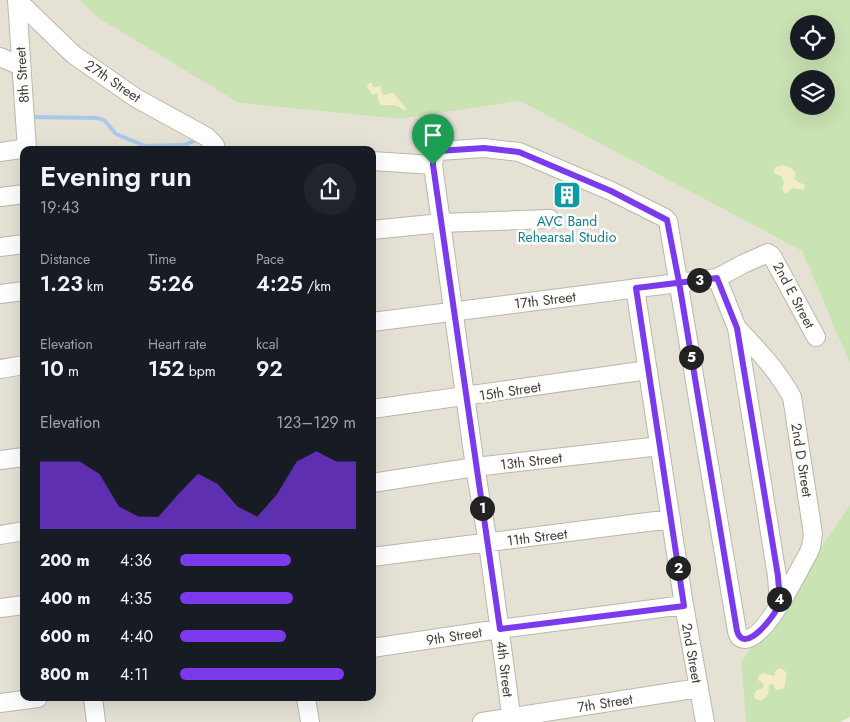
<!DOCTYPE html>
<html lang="en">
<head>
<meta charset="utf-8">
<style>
	:root { --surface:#171b24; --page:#20242c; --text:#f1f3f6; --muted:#9ea1a6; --accent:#7c3aed }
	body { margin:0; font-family:Jost,sans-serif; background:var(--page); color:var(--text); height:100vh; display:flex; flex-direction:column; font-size:19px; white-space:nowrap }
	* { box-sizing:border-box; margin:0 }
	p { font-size:16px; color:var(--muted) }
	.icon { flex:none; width:28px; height:28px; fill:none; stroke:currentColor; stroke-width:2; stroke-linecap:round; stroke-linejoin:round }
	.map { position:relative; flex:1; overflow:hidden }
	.drawer { position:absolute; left:20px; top:146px; width:356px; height:555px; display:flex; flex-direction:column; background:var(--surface); border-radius:10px; box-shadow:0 5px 20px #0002 }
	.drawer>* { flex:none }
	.fabs { position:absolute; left:790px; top:15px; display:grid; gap:10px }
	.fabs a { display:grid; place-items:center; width:45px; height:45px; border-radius:50%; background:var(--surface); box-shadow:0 5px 20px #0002; font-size:25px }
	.pin { position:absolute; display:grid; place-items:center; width:42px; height:42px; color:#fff; margin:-51px -21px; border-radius:50% 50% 50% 0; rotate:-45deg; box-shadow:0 0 5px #0007 }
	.pin .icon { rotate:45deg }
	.km { position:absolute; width:25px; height:25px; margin:-12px; border-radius:50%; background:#222; color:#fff; font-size:14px; line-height:25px; text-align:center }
	.round { display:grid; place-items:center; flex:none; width:52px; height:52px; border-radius:26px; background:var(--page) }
	.summary { display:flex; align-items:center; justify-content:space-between; height:85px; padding:0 20px }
	h1 { font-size:28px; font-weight:600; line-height:38px }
	.figures { display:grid; grid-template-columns:repeat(3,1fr); gap:8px; height:85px; padding:5px 20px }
	.figures div { display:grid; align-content:center }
	.figures b { font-size:21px; font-weight:600 }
	.figures small { font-size:14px; font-weight:400 }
	.figures p { font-size:14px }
	.chart { height:140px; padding:10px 20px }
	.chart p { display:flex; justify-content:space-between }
	.chart svg { width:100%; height:90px; margin-top:5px; fill:var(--accent); opacity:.7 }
	ul { padding:0 20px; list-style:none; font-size:16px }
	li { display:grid; grid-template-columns:80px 60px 1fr; align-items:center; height:38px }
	li i { height:12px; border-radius:6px; background:var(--accent) }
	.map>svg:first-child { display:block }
	.residential { fill:#e5e1d5; fill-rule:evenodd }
	.green { fill:#cae3b3; fill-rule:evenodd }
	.sand { fill:#f3edc5 }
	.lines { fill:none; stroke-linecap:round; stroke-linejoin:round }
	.stream { stroke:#a8caea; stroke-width:4 }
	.minor-casing { stroke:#bcb7aa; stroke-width:20 }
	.minor { stroke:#fff; stroke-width:18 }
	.route-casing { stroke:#fff; stroke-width:10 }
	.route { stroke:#7c3aed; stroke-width:6 }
	.labels { text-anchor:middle; stroke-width:5; stroke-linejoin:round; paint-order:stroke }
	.street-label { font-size:14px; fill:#444036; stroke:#fff }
	.culture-label { font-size:14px; fill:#0d838f; stroke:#fff }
</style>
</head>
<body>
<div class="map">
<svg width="850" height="722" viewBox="0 0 850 722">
	<rect width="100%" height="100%" fill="#f2efe7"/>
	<path class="residential" d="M0 0H80L98 18 239 103 400 119 520 101 802 251 850 364V505L741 662 746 722H0ZM24 150H372V698H24Z"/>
	<path class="green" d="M80 0H850V364L802 251 520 101 400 119 239 103 98 18ZM799 24H826V51H799ZM799 79H826V106H799Z
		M850 505V717L840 722H746L741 662Z"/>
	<path class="sand" d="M369 83H372L373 87 381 86V92L384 95 393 93 407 109 404 110C401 108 398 105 393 105 382 105 378 108 378 93L373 95 367 87Z
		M783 165 791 168 796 173 794 178 798 182 805 185 804 190 792 188 786 194 782 190 784 183 782 177 774 173 775 167Z
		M781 668 787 673 784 688 778 690 775 689 773 684 769 685C769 693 768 696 761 701L754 698V694L757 690 763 688 764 684 758 680 759 675 763 673 774 676 776 670Z"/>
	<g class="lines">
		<path class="stream" d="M30 117 97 118 104 120 116 134 145 146 184 145 199 139"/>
		<defs>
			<path id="minor" d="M17 0 74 55 136 98 207 137 215 145 216 150
				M17 0 27 150
				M0 57 21 66
				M0 152 27 148
				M372 161 433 165
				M0 197 24 194
				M372 230 441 223 550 219
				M0 247 24 244
				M717 278 737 328 777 576 779 604
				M635 288 684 605 705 722
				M0 294 24 291
				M372 322 717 278 743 264 768 253 772 256 816 337
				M0 369 24 365
				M372 409 648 370
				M0 460 24 457
				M372 483 475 467 660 446
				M0 535 24 531
				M372 557 671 519
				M0 608 24 605
				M372 648 499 629 684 605
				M93 698 96 722
				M306 698 310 722
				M0 703 38 698
				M482 722 699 688
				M512 722 488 543 475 467 433 165 435 154 438 151 484 148 519 152 611 191 665 218 668 221 737 631C738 636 739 638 744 639 765 641 798 571 808 554L811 547 813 534 792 397C777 370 758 350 737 328"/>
		</defs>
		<use href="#minor" class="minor-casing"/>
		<use href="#minor" class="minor"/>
	</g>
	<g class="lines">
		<defs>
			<path id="route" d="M433 165 500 629 684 606 636 288 717 278 737 328 778 576C778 584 781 596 779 604 776 615 744 656 737 631L679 282 667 220 611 191 519 152 484 148 438 151 433 157V165"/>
		</defs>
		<use href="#route" class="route-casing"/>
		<use href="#route" class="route"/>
	</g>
	<defs>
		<symbol id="building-square" viewBox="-11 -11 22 22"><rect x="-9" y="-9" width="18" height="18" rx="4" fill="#0f9aa8" stroke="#fff"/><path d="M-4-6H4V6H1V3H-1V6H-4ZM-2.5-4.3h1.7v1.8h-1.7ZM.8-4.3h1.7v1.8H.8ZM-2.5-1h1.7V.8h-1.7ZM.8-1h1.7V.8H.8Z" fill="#fff"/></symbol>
	</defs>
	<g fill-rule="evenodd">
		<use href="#building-square" x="551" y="179" width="32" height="32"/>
	</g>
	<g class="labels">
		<g class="street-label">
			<text transform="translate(22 75) rotate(-94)" y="5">8th Street</text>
			<text transform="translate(113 81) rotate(34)" y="5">27th Street</text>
			<text transform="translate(794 295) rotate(62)" y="5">2nd E Street</text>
			<text transform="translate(545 300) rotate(-7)" y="5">17th Street</text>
			<text transform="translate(510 391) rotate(-9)" y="5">15th Street</text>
			<text transform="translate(802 460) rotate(81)" y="5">2nd D Street</text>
			<text transform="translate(531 461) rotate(-7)" y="5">13th Street</text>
			<text transform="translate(537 537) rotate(-7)" y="5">11th Street</text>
			<text transform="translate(454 636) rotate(-9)" y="5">9th Street</text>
			<text transform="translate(692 653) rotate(80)" y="5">2nd Street</text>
			<text transform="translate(505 669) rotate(83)" y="5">4th Street</text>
			<text transform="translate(605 703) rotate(-9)" y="5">7th Street</text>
		</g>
		<g class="culture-label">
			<text x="567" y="226">AVC Band<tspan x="567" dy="16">Rehearsal Studio</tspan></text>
		</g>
	</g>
</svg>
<div class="fabs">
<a><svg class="icon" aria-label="locate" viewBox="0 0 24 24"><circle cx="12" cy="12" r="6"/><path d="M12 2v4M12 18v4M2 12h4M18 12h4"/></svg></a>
<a><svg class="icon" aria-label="layers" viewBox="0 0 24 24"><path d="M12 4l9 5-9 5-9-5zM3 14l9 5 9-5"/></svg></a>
</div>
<div class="pin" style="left:433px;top:165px;background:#1e9e55"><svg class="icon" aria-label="arrive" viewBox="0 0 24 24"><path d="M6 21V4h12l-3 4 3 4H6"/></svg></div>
<b class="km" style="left:482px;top:508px">1</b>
<b class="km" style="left:678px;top:568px">2</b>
<b class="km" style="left:699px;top:280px">3</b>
<b class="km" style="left:779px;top:599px">4</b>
<b class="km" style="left:691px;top:357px">5</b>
<section class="drawer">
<div class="summary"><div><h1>Evening run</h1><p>19:43</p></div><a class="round"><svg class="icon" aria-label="share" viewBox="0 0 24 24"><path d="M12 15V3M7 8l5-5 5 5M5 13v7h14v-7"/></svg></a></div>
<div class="figures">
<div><p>Distance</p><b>1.23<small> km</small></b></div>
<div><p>Time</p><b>5:26</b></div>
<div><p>Pace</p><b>4:25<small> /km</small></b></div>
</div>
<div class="figures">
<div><p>Elevation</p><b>10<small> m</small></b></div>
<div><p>Heart rate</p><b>152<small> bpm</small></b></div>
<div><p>kcal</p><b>92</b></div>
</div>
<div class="chart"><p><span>Elevation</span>123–129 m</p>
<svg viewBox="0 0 160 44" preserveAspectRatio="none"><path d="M0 44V11L10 11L20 11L30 17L40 33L50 38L60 38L70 27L80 17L90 22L100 33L110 38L120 27L130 11L140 6L150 11L160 11V44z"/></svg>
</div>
<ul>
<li><b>200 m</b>4:36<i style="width:63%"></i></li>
<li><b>400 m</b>4:35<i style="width:64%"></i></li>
<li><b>600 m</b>4:40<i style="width:60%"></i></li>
<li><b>800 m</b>4:11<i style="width:93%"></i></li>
</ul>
</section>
</div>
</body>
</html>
